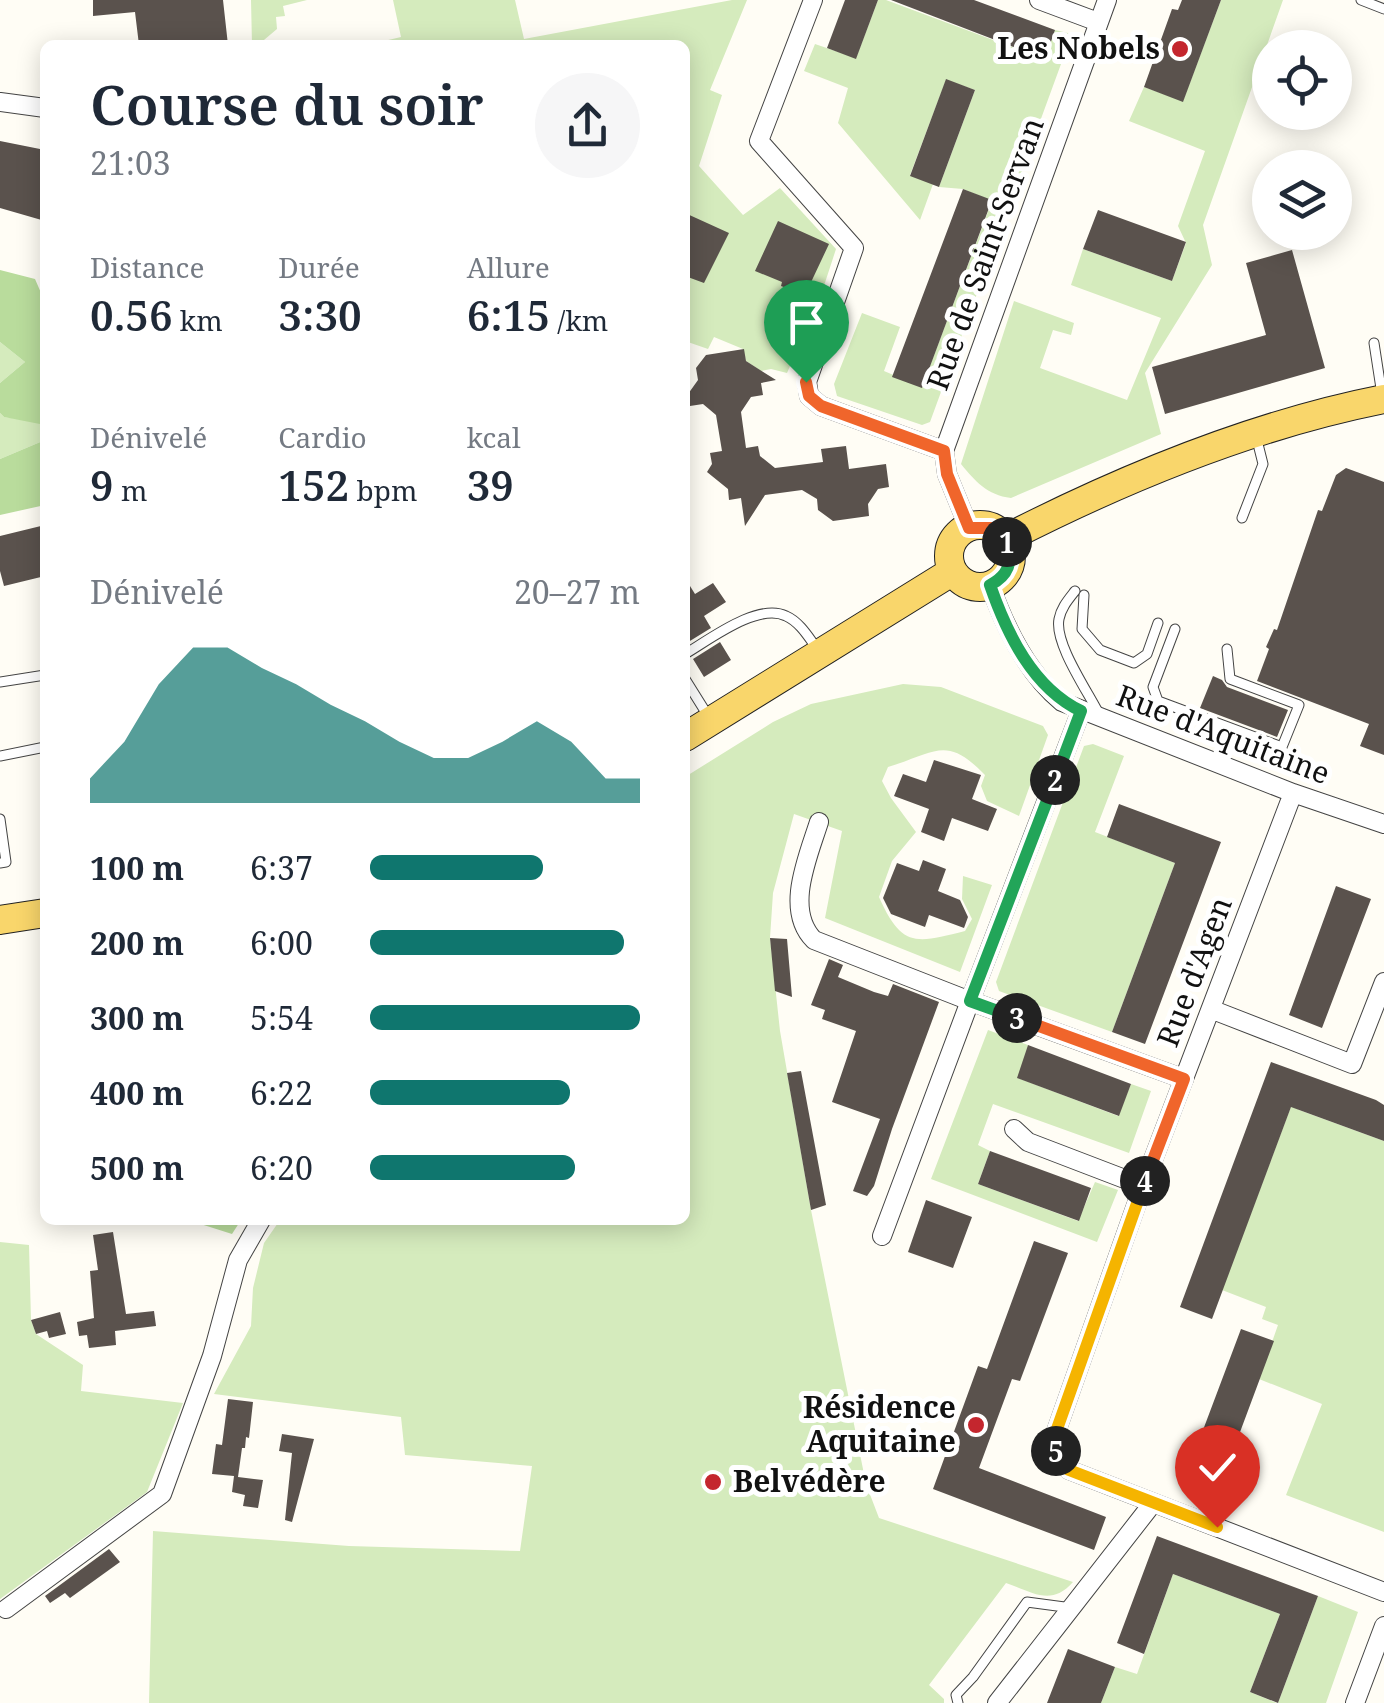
<!DOCTYPE html>
<html lang="fr">
<head>
<meta charset="utf-8">
<style>
	:root { --surface:#fff; --page:#f6f6f7; --text:#1f2937; --muted:#747a83; --accent:#0f766e }
	body { margin:0; font-family:"Noto Serif",serif; background:var(--page); color:var(--text); height:100vh; display:flex; flex-direction:column; font-size:38px; white-space:nowrap }
	* { box-sizing:border-box; margin:0 }
	p { font-size:32px; color:var(--muted) }
	.icon { flex:none; width:55px; height:55px; fill:none; stroke:currentColor; stroke-width:2; stroke-linecap:round; stroke-linejoin:round }
	.map { position:relative; flex:1; overflow:hidden }
	.drawer { position:absolute; left:40px; top:40px; width:650px; height:1185px; display:flex; flex-direction:column; background:var(--surface); border-radius:15px; box-shadow:0 5px 25px #0003 }
	.drawer>* { flex:none }
	.buttons { position:absolute; left:1252px; top:30px; display:grid; gap:20px }
	.buttons a { display:grid; place-items:center; width:100px; height:100px; border-radius:50%; background:var(--surface); box-shadow:0 5px 25px #0003; font-size:50px }
	.pin { position:absolute; display:grid; place-items:center; width:85px; height:85px; color:#fff; margin:-102px -42px; border-radius:50% 50% 50% 0; rotate:-45deg; box-shadow:0 0 10px #0007 }
	.pin .icon { rotate:45deg }
	.km { position:absolute; width:50px; height:50px; margin:-25px; border-radius:50%; background:#222; color:#fff; font-size:28px; line-height:50px; text-align:center }
	.round { display:grid; place-items:center; flex:none; width:105px; height:105px; border-radius:52px; background:var(--page) }
	.overview { display:flex; align-items:center; justify-content:space-between; height:170px; padding:0 50px }
	h1 { font-size:55px; font-weight:600; line-height:75px }
	.stats { display:grid; grid-template-columns:repeat(3,1fr); gap:15px; height:170px; padding:10px 50px }
	.stats div { display:grid; align-content:center }
	.stats b { font-size:42px; font-weight:600 }
	.stats small { font-size:28px; font-weight:400 }
	.stats p { font-size:28px }
	.chart { height:280px; padding:20px 50px }
	.chart p { display:flex; justify-content:space-between }
	.chart svg { width:100%; height:180px; margin-top:10px; fill:var(--accent); opacity:.7 }
	ul { padding:0 50px; list-style:none; font-size:32px }
	li { display:grid; grid-template-columns:160px 120px 1fr; align-items:center; height:75px }
	li i { height:25px; border-radius:12px; background:var(--accent) }
	.map>svg:first-child { display:block }
	.green { fill:#d5ebbd }
	.forest { fill:#b9dc9c }
	.building { fill:#5a524d }
	.lines { fill:none; stroke-linecap:round; stroke-linejoin:round }
	.lane-casing { stroke:#444; stroke-width:11 }
	.street-casing { stroke:#444; stroke-width:20 }
	.primary-casing { stroke:#222; stroke-width:30 }
	.lane { stroke:#fff; stroke-width:9 }
	.street { stroke:#fff; stroke-width:18 }
	.primary { stroke:#f9d66b; stroke-width:28 }
	.split-1-casing { stroke:#fff; stroke-width:20 }
	.split-2-casing { stroke:#fff; stroke-width:20 }
	.split-3-casing { stroke:#fff; stroke-width:20 }
	.split-4-casing { stroke:#fff; stroke-width:20 }
	.split-5-casing { stroke:#fff; stroke-width:20 }
	.split-6-casing { stroke:#fff; stroke-width:20 }
	.split-1 { stroke:#f0652b; stroke-width:12 }
	.split-2 { stroke:#22a559; stroke-width:12 }
	.split-3 { stroke:#22a559; stroke-width:12 }
	.split-4 { stroke:#f0652b; stroke-width:12 }
	.split-5 { stroke:#f5b400; stroke-width:12 }
	.split-6 { stroke:#f5b400; stroke-width:12 }
	.poi-dot { fill:#c4262e; stroke:#fff; stroke-width:4 }
	.labels { text-anchor:middle; stroke-width:10; stroke-linejoin:round; paint-order:stroke }
	.poi-label { font-size:30px; font-weight:bold; fill:#111; stroke:#fff; text-anchor:end }
	.street-label { font-size:30px; fill:#111; stroke:#fff }
</style>
</head>
<body>
<div class="map">
<svg width="1384" height="1703" viewBox="0 0 1384 1703">
	<rect width="100%" height="100%" fill="#fffdf5"/>
	<path class="green" d="M251 0H307L283 6 285 16 276 17 277 29 258 45H252Z
		M393 0H515L524 39 732 0H747L710 90 722 95 699 166 743 215 780 188 836 249 820 298 787 373 771 369 761 371 746 361 743 349 714 337 708 349 685 341V45H367L401 37Z
		M878 0H886L1044 59 1055 30 1072 34 930 422 922 425 837 396 834 384 862 313 900 327 884 371 922 387 992 201 963 189 939 187 975 90 946 80 910 175 933 184 920 220 838 123 848 88 804 71 815 44 856 58Z
		M1221 0H1283L1203 225 1212 265 1145 373 1161 434 1011 498C987 495 975 481 961 464L1014 301 1074 323 1071 335 1053 330 1040 368 1127 400 1161 318 1071 285 1083 249 1172 281 1186 243 1178 226 1205 151 1129 121 1144 87 1183 101Z
		M0 342 25 362 0 383Z
		M0 413 4 417 44 422 45 440 0 459Z
		M903 684 941 687 1043 726 1048 735 1019 816 987 801 981 786 985 775C946 735 937 752 888 767L882 781 891 798 916 832 892 861 879 897C902 949 917 943 965 931L972 919 962 899 963 876 992 885 960 972 825 918 842 831 794 814 773 893 770 938 780 1031 811 1210 866 1484 879 1518 1073 1582C1051 1607 1033 1592 1006 1583L929 1685 944 1699V1703H149L153 1531 349 1546 520 1551 532 1466 405 1455 401 1417 214 1394 251 1326 253 1288 264 1243 280 1220H685V777L773 722 811 704Z
		M1093 744 1124 756 1095 832 1175 863 1112 1032 999 991 996 982 1084 746Z
		M988 1030 1028 1045 1018 1078 1118 1116 1131 1084 1151 1091 1129 1153 993 1104 978 1145 990 1151 978 1184 1078 1221 1095 1182 1118 1190 1097 1242 931 1179Z
		M1292 1104 1299 1110 1384 1141V1532L1286 1495 1322 1404 1259 1379 1278 1325 1262 1319 1266 1307 1222 1290Z
		M0 1242 29 1245 31 1320 36 1334 83 1365 81 1391 183 1403 147 1492 0 1599Z
		M1173 1574 1280 1614 1250 1692 1277 1703H1101L1115 1667 1137 1674Z
		M1318 1596 1358 1612 1326 1703H1278Z"/>
	<path class="forest" d="M0 270 35 279 45 302V425L4 417 0 413V383L25 362 0 342Z
		M45 440V505L0 515V459Z
		M188 1220H241L232 1234Z"/>
	<path class="building" d="M93 0H223L228 45H139L135 12 93 16Z
		M845 0H878L856 59 827 48Z
		M891 0H974L1055 30 1045 59Z
		M1182 0H1221L1183 102 1144 87 1172 9 1178 10Z
		M946 79 975 90 939 187 910 176Z
		M0 141 45 150V221L0 208Z
		M963 189 992 200 922 388 892 377Z
		M1098 210 1186 242 1172 281 1083 249Z
		M685 213 729 233 704 283 685 276Z
		M778 221 829 244 805 295 781 286 782 282 755 271Z
		M1292 250 1325 368 1165 414 1152 367 1266 335 1246 263Z
		M744 349 746 361 776 380 761 383 763 395 751 397 741 412 746 448 758 446 760 456 775 468 823 462 821 449 846 446 849 469 886 464 889 487 878 489 868 504 869 516 833 521 818 510 817 499 802 490 765 495 745 526 741 498 729 500 728 489 707 472 712 464 710 453 722 451 716 415 703 404 690 406 688 394 698 380 696 368 706 355Z
		M1346 468 1384 482V755L1360 746 1369 724 1257 681 1269 649 1266 647 1274 629 1277 630 1318 510 1322 511 1336 475Z
		M45 525V576L4 586 0 571V536Z
		M685 578 695 594 713 583 726 602 704 616 711 628 685 644Z
		M720 642 731 660 704 677 693 659Z
		M1213 676 1222 680 1227 687 1288 710 1277 737 1200 708Z
		M934 760 981 775 972 799 997 809 988 831 952 818 944 841 921 832 929 809 894 796 903 774 926 782Z
		M1119 804 1221 842 1145 1044 1112 1032 1175 863 1107 837Z
		M923 860 946 869 938 891 960 900 968 917 964 928 929 915 925 927 891 914 883 898 897 863 919 871Z
		M1336 886 1371 899 1322 1028 1289 1015Z
		M770 938 787 939 792 997 775 991Z
		M829 959 843 965 838 977 874 992 888 996 893 984 939 1002 892 1129 874 1186 867 1196 853 1191 880 1119 832 1102 856 1031 822 1019 825 1010 811 1005Z
		M1028 1045 1131 1084 1119 1116 1017 1078Z
		M1271 1062 1376 1100 1384 1105V1141L1291 1107 1212 1319 1180 1307Z
		M801 1071 826 1205 811 1210 787 1073Z
		M990 1151 1091 1188 1079 1221 978 1184Z
		M926 1200 972 1217 953 1268 908 1252Z
		M113 1232 126 1314 154 1311 156 1326 115 1331 116 1345 89 1348 87 1335 79 1336 77 1322 94 1318 90 1271 98 1270 93 1235Z
		M1034 1241 1068 1253 1020 1381 1012 1379 979 1468 1106 1517 1094 1550 933 1489 978 1366 987 1369Z
		M60 1312 66 1334 49 1338 47 1331 36 1334 31 1320Z
		M1241 1329 1274 1341 1227 1467 1194 1454Z
		M228 1399 253 1402 249 1438 246 1437 245 1448H242L238 1477 263 1480 258 1508 243 1506 245 1495 232 1492 234 1476 212 1474 216 1444 222 1445Z
		M282 1434 314 1439 292 1522 285 1520 292 1453 279 1451Z
		M1157 1536 1318 1596 1278 1703 1250 1692 1280 1614 1173 1574 1144 1654 1117 1643Z
		M109 1549 120 1562 70 1598 65 1593 50 1603 45 1596Z
		M1068 1649 1115 1667 1101 1703H1047Z"/>
	<g class="lines">
		<defs>
			<path id="lane" d="M1361 0 1384 9
				M1374 343 1382 395
				M1242 518 1263 464 1256 436
				M1075 591C1068 600 1061 608 1059 619 1054 644 1089 693 1100 716
				M1084 595 1082 629 1100 650 1134 663 1147 654 1158 623
				M1175 629 1153 687 1158 701 1282 747 1299 705 1230 679 1227 649
				M685 654C709 640 758 602 786 616 800 622 809 638 818 650
				M685 679 710 719
				M0 682 45 675
				M0 756 45 747
				M0 819 6 862 0 863
				M958 1703 956 1695 973 1677 1027 1602 1072 1608"/>
			<path id="street" d="M813 0 759 141 854 248 807 382 809 396 821 406 944 451
				M1039 0 1098 22
				M0 102 45 108
				M969 528 947 474 944 451 1107 0
				M990 585C1005 627 1028 674 1062 702L1293 793 1384 824
				M1081 711 970 1001 1184 1079
				M1293 793 1143 1186 1052 1443 1069 1470 1384 1592
				M819 822C808 857 784 910 814 940L970 1001 882 1236
				M1213 1010 1352 1064 1384 982
				M1014 1129 1028 1142 1143 1186
				M6 1609 162 1494 212 1356 238 1260 261 1220
				M997 1703 1153 1503
				M1355 1703 1384 1626"/>
			<path id="primary" d="M949 556a31 31 0 1 1 62 0a31 31 0 1 1-62 0Z
				M1005 539C1124 478 1252 425 1384 399
				M685 737 953 571
				M0 920 45 913"/>
		</defs>
		<use href="#lane" class="lane-casing"/>
		<use href="#street" class="street-casing"/>
		<use href="#primary" class="primary-casing"/>
		<use href="#lane" class="lane"/>
		<use href="#street" class="street"/>
		<use href="#primary" class="primary"/>
	</g>
	<g class="lines">
		<defs>
			<path id="split-1" d="M806 382 809 396 821 406 944 451 947 474 969 528H991L1007 542"/>
			<path id="split-2" d="M1007 542C1014 561 1008 576 990 585 1007 634 1033 688 1081 711L1055 780"/>
			<path id="split-3" d="M1017 1018 970 1001 1055 780"/>
			<path id="split-4" d="M1017 1018 1184 1079 1145 1181"/>
			<path id="split-5" d="M1056 1451 1052 1443 1145 1181"/>
			<path id="split-6" d="M1056 1451 1069 1470 1217 1527"/>
		</defs>
		<use href="#split-1" class="split-1-casing"/>
		<use href="#split-2" class="split-2-casing"/>
		<use href="#split-3" class="split-3-casing"/>
		<use href="#split-4" class="split-4-casing"/>
		<use href="#split-5" class="split-5-casing"/>
		<use href="#split-6" class="split-6-casing"/>
		<use href="#split-1" class="split-1"/>
		<use href="#split-2" class="split-2"/>
		<use href="#split-3" class="split-3"/>
		<use href="#split-4" class="split-4"/>
		<use href="#split-5" class="split-5"/>
		<use href="#split-6" class="split-6"/>
	</g>
	<g class="poi-dot">
		<circle cx="1180" cy="49" r="10"/>
		<circle cx="976" cy="1425" r="10"/>
		<circle cx="713" cy="1482" r="10"/>
	</g>
	<g class="labels">
		<g class="poi-label">
			<text x="1160" y="59">Les Nobels</text>
			<text x="956" y="1418">Résidence<tspan x="956" dy="34">Aquitaine</tspan></text>
			<text x="733" y="1492" text-anchor="start">Belvédère</text>
		</g>
		<g class="street-label">
			<text transform="translate(986 254) rotate(-70)" y="10">Rue de Saint-Servan</text>
			<text transform="translate(1223 735) rotate(21)" y="10">Rue d'Aquitaine</text>
			<text transform="translate(1195 972) rotate(-69)" y="10">Rue d'Agen</text>
		</g>
	</g>
</svg>
<div class="buttons">
<a><svg class="icon" aria-label="locate" viewBox="0 0 24 24"><circle cx="12" cy="12" r="6"/><path d="M12 2v4M12 18v4M2 12h4M18 12h4"/></svg></a>
<a><svg class="icon" aria-label="layers" viewBox="0 0 24 24"><path d="M12 4l9 5-9 5-9-5zM3 14l9 5 9-5"/></svg></a>
</div>
<div class="pin" style="left:806px;top:382px;background:#1e9e55"><svg class="icon" aria-label="arrive" viewBox="0 0 24 24"><path d="M6 21V4h12l-3 4 3 4H6"/></svg></div>
<div class="pin" style="left:1217px;top:1527px;background:#d93025"><svg class="icon" aria-label="check" viewBox="0 0 24 24"><path d="M5 12l5 5 9-10"/></svg></div>
<b class="km" style="left:1007px;top:542px">1</b>
<b class="km" style="left:1055px;top:780px">2</b>
<b class="km" style="left:1017px;top:1018px">3</b>
<b class="km" style="left:1145px;top:1181px">4</b>
<b class="km" style="left:1056px;top:1451px">5</b>
<section class="drawer">
<div class="overview"><div><h1>Course du soir</h1><p>21:03</p></div><a class="round"><svg class="icon" aria-label="share" viewBox="0 0 24 24"><path d="M12 15V3M7 8l5-5 5 5M5 13v7h14v-7"/></svg></a></div>
<div class="stats">
<div><p>Distance</p><b>0.56<small> km</small></b></div>
<div><p>Durée</p><b>3:30</b></div>
<div><p>Allure</p><b>6:15<small> /km</small></b></div>
</div>
<div class="stats">
<div><p>Dénivelé</p><b>9<small> m</small></b></div>
<div><p>Cardio</p><b>152<small> bpm</small></b></div>
<div><p>kcal</p><b>39</b></div>
</div>
<div class="chart"><p><span>Dénivelé</span>20–27 m</p>
<svg viewBox="0 0 160 44" preserveAspectRatio="none"><path d="M0 44V38L10 29L20 15L30 6L40 6L50 11L60 15L70 20L80 24L90 29L100 33L110 33L120 29L130 24L140 29L150 38L160 38V44z"/></svg>
</div>
<ul>
<li><b>100 m</b>6:37<i style="width:64%"></i></li>
<li><b>200 m</b>6:00<i style="width:94%"></i></li>
<li><b>300 m</b>5:54<i style="width:100%"></i></li>
<li><b>400 m</b>6:22<i style="width:74%"></i></li>
<li><b>500 m</b>6:20<i style="width:76%"></i></li>
</ul>
</section>
</div>
</body>
</html>
